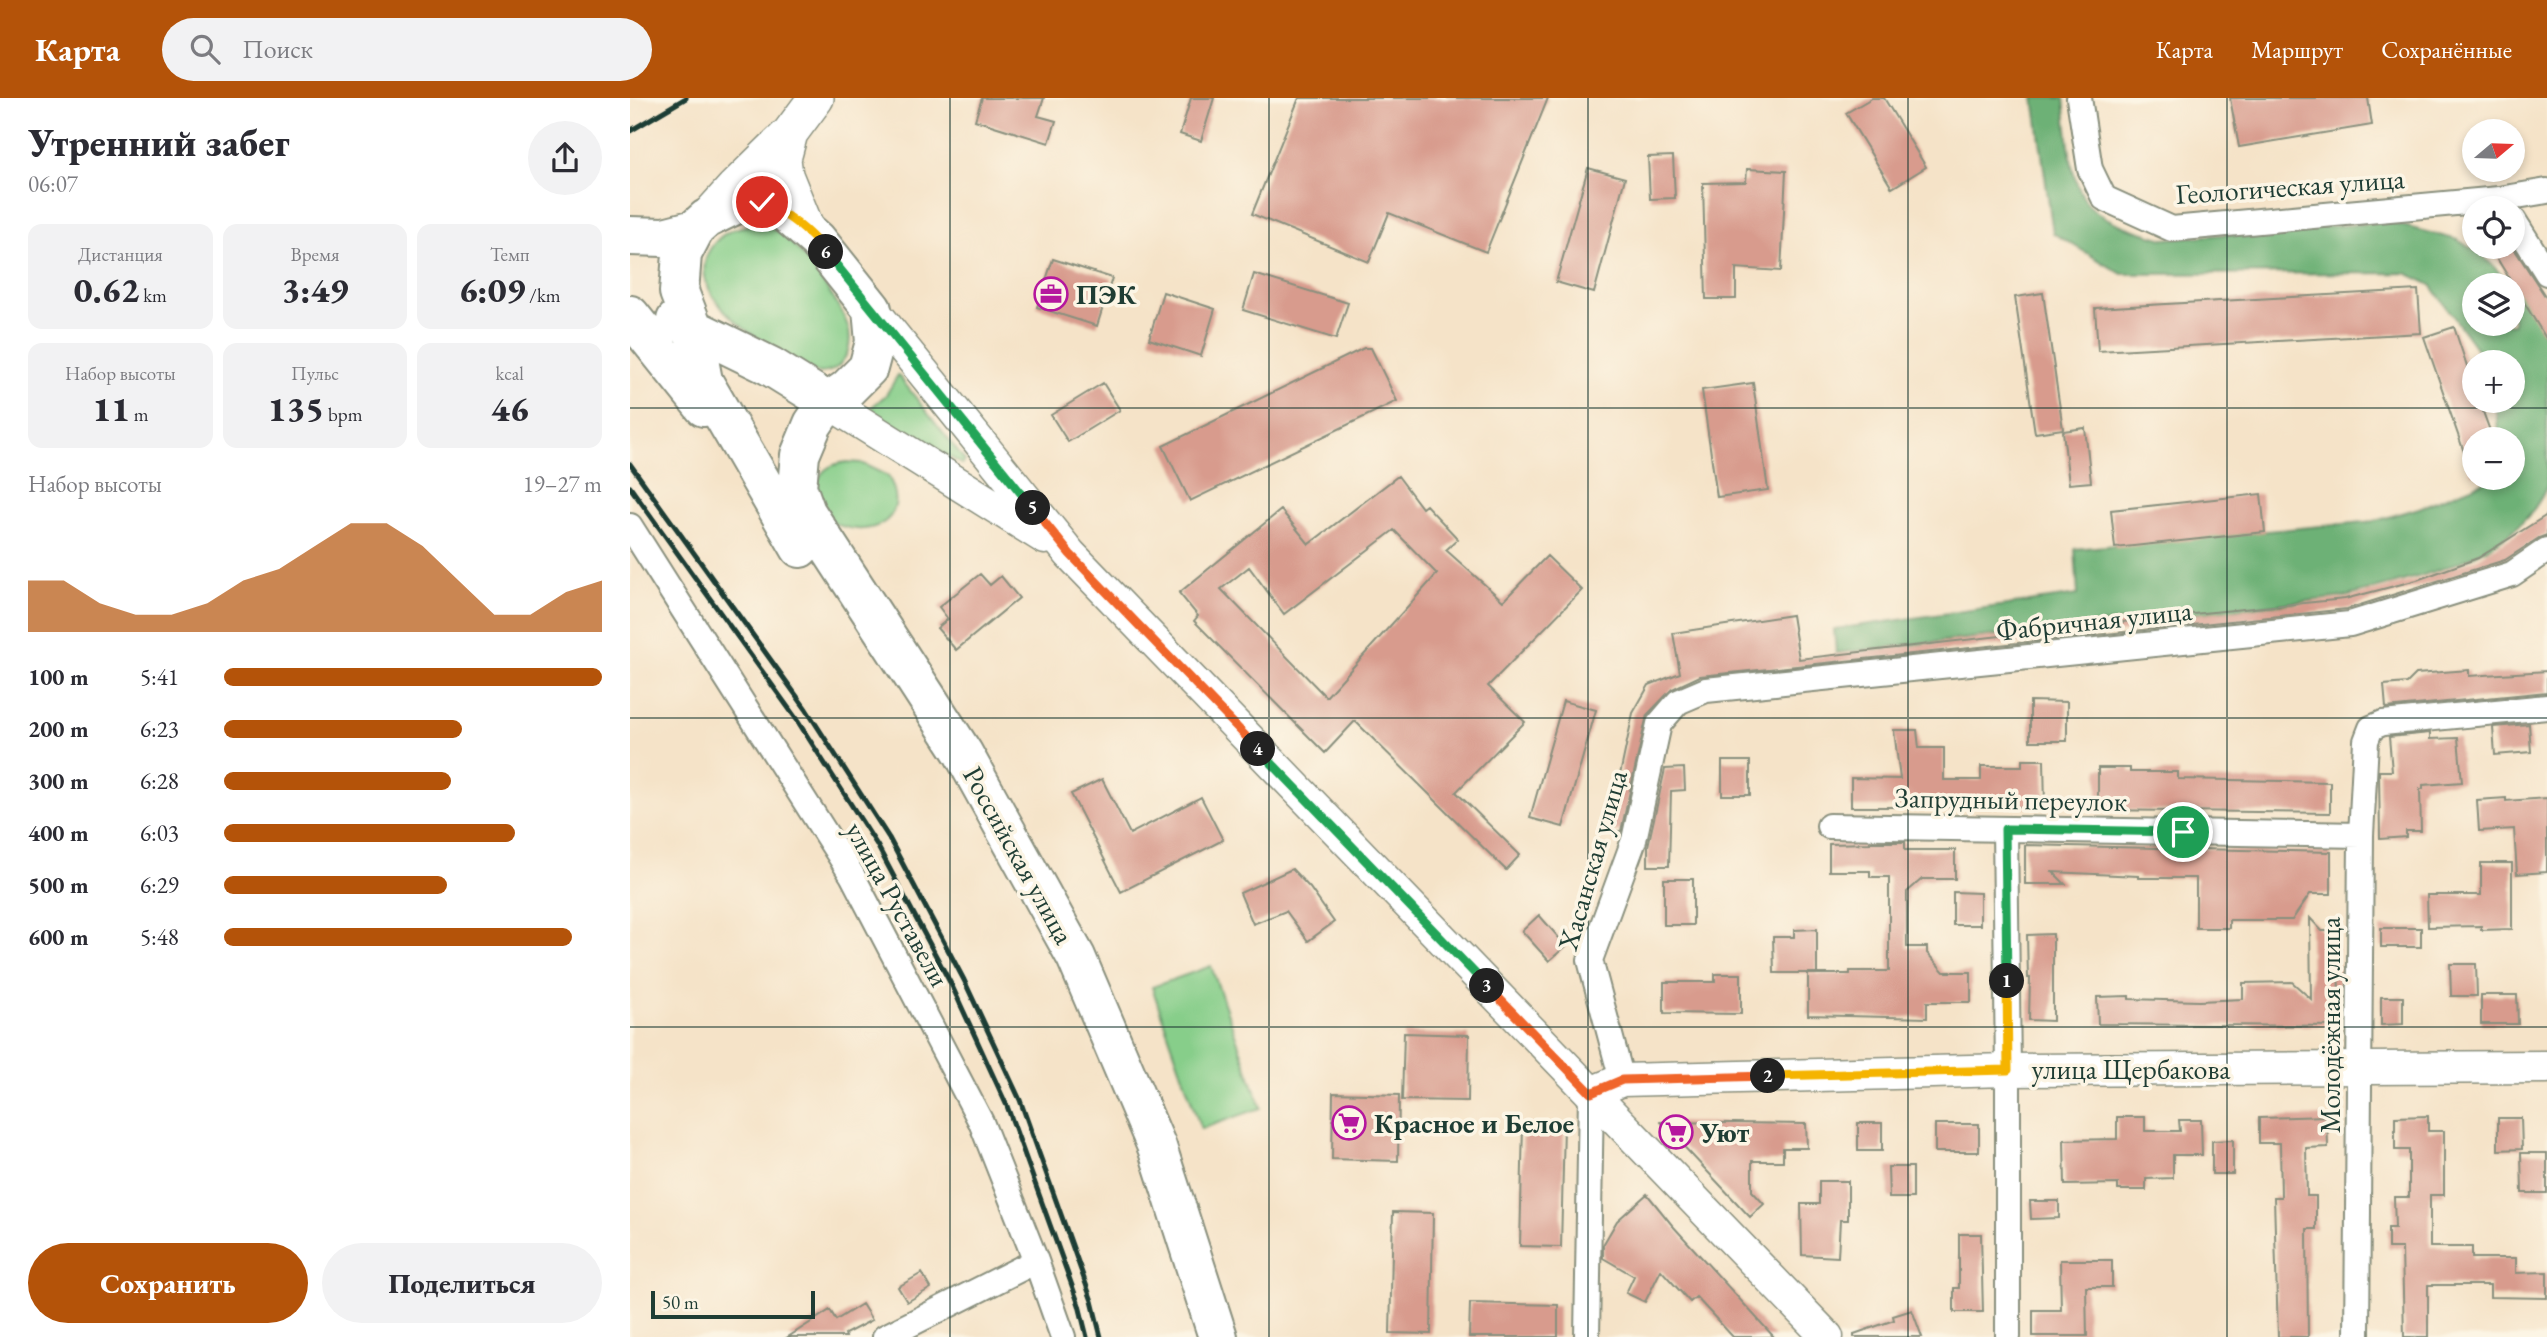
<!DOCTYPE html>
<html lang="ru">
<head>
<meta charset="utf-8">
<style>
	:root { --surface:#fff; --page:#f2f2f3; --text:#2b2b33; --muted:#7c7c81; --accent:#b45309 }
	body { margin:0; font-family:"EB Garamond",serif; background:var(--page); color:var(--text); height:100vh; display:flex; flex-direction:column; font-size:26px; white-space:nowrap }
	* { box-sizing:border-box; margin:0 }
	p { font-size:23px; color:var(--muted) }
	.icon { flex:none; width:38px; height:38px; fill:none; stroke:currentColor; stroke-width:2; stroke-linecap:round; stroke-linejoin:round }
	.map { position:relative; flex:1; overflow:hidden }
	.sheet { display:flex; flex-direction:column; background:var(--surface); width:630px }
	.sheet>* { flex:none }
	.needle { width:46px; rotate:71deg }
	.buttons { position:absolute; left:1832px; top:21px; display:grid; gap:14px }
	.buttons a { display:grid; place-items:center; width:63px; height:63px; border-radius:50%; background:var(--surface); box-shadow:0 4px 10px #0003; font-size:35px }
	.scale { position:absolute; left:21px; bottom:18px; width:164px; box-sizing:border-box; padding-left:7px; border:4px solid #1f3d34; border-top:0; font-size:19px; line-height:24px; white-space:nowrap; color:#1f3d34; -webkit-text-stroke:5px #fcf5e5; paint-order:stroke }
	.pin { position:absolute; display:grid; place-items:center; width:60px; height:60px; color:#fff; margin:-30px; border:4px solid #fff; border-radius:50%; box-shadow:0 2px 7px #0007 }
	.km { position:absolute; width:35px; height:35px; margin:-18px; border-radius:50%; background:#222; color:#fff; font-size:19px; line-height:35px; text-align:center }
	.round { display:grid; place-items:center; flex:none; width:74px; height:74px; border-radius:37px; background:var(--page) }
	.overview { display:flex; align-items:center; justify-content:space-between; height:119px; padding:0 28px }
	h1 { font-size:38px; font-weight:800; line-height:52px }
	.stats { display:grid; grid-template-columns:repeat(3,1fr); gap:10px; height:119px; padding:7px 28px }
	.stats div { display:grid; align-content:center; border-radius:14px; background:var(--page); text-align:center }
	.stats b { font-size:35px; font-weight:800 }
	.stats small { font-size:19px; font-weight:400 }
	.stats p { font-size:19px }
	.chart { height:196px; padding:14px 28px }
	.chart p { display:flex; justify-content:space-between }
	.chart svg { width:100%; height:126px; margin-top:7px; fill:var(--accent); opacity:.7 }
	.cta { display:flex; gap:14px; margin-top:auto; padding:14px 28px }
	.cta a { flex:1; height:80px; border-radius:42px; background:var(--accent); color:#fff; font-size:28px; font-weight:800; line-height:80px; text-align:center }
	.cta a+a { background:var(--page); color:var(--text) }
	ul { padding:0 28px; list-style:none; font-size:23px }
	li { display:grid; grid-template-columns:112px 84px 1fr; align-items:center; height:52px }
	li i { height:18px; border-radius:9px; background:var(--accent) }
	header { display:flex; align-items:center; gap:42px; box-sizing:border-box; height:98px; padding:0 35px; background:var(--accent); color:#fff }
	header strong { font-size:33px }
	nav { display:flex; gap:38px; margin-inline-start:auto; font-size:24px }
	.search { width:490px; height:63px; background:var(--page); display:flex; align-items:center; gap:18px; box-sizing:border-box; padding:0 24px; border-radius:38px; color:var(--muted); font-size:26px }
	main { display:flex; flex:1; min-height:0 }
	.map>svg:first-child { display:block }
	.green { fill:#87ce8a; stroke:#53865f; stroke-width:2 }
	.forest { fill:#6db176; stroke:#467755; stroke-width:2 }
	.building { fill:#d89b8d; fill-rule:evenodd }
	.lines { fill:none; stroke-linecap:round; stroke-linejoin:round }
	.minor-casing { stroke:#8a907e; stroke-width:28 }
	.tertiary-casing { stroke:#8a907e; stroke-width:35 }
	.secondary-casing { stroke:#8a907e; stroke-width:38 }
	.primary-casing { stroke:#8a907e; stroke-width:42 }
	.minor { stroke:#fff; stroke-width:24 }
	.tertiary { stroke:#fff; stroke-width:32 }
	.secondary { stroke:#fff; stroke-width:35 }
	.primary { stroke:#fff; stroke-width:38 }
	.rail { stroke:#1f3d34; stroke-width:5 }
	.split-1-casing { stroke:#fff; stroke-width:14 }
	.split-2-casing { stroke:#fff; stroke-width:14 }
	.split-3-casing { stroke:#fff; stroke-width:14 }
	.split-4-casing { stroke:#fff; stroke-width:14 }
	.split-5-casing { stroke:#fff; stroke-width:14 }
	.split-6-casing { stroke:#fff; stroke-width:14 }
	.split-7-casing { stroke:#fff; stroke-width:14 }
	.split-1 { stroke:#22a559; stroke-width:9 }
	.split-2 { stroke:#f5b400; stroke-width:9 }
	.split-3 { stroke:#f0652b; stroke-width:9 }
	.split-4 { stroke:#22a559; stroke-width:9 }
	.split-5 { stroke:#f0652b; stroke-width:9 }
	.split-6 { stroke:#22a559; stroke-width:9 }
	.split-7 { stroke:#f5b400; stroke-width:9 }
	.grid { fill:none; stroke:#1f3d34; stroke-width:2; stroke-opacity:0.55 }
	.labels { text-anchor:middle; stroke-width:7; stroke-linejoin:round; paint-order:stroke }
	.street-label { font-size:28px; fill:#1f3d34; stroke:#fcf5e5 }
	.poi-label { font-size:28px; font-weight:bold; fill:#1f3d34; stroke:#fcf5e5; text-anchor:start }
</style>
</head>
<body>
<header>
<strong>Карта</strong>
<div class="search"><svg class="icon" aria-label="search" viewBox="0 0 24 24"><circle cx="10" cy="10" r="6"/><path d="M15 15l6 6"/></svg>Поиск</div>
<nav><a>Карта</a><a>Маршрут</a><a>Сохранённые</a></nav>
</header>
<main>
<section class="sheet">
<div class="overview"><div><h1>Утренний забег</h1><p>06:07</p></div><a class="round"><svg class="icon" aria-label="share" viewBox="0 0 24 24"><path d="M12 15V3M7 8l5-5 5 5M5 13v7h14v-7"/></svg></a></div>
<div class="stats">
<div><p>Дистанция</p><b>0.62<small> km</small></b></div>
<div><p>Время</p><b>3:49</b></div>
<div><p>Темп</p><b>6:09<small> /km</small></b></div>
</div>
<div class="stats">
<div><p>Набор высоты</p><b>11<small> m</small></b></div>
<div><p>Пульс</p><b>135<small> bpm</small></b></div>
<div><p>kcal</p><b>46</b></div>
</div>
<div class="chart"><p><span>Набор высоты</span>19–27 m</p>
<svg viewBox="0 0 160 44" preserveAspectRatio="none"><path d="M0 44V26L10 26L20 34L30 38L40 38L50 34L60 26L70 22L80 14L90 6L100 6L110 14L120 26L130 38L140 38L150 30L160 26V44z"/></svg>
</div>
<ul>
<li><b>100 m</b>5:41<i style="width:100%"></i></li>
<li><b>200 m</b>6:23<i style="width:63%"></i></li>
<li><b>300 m</b>6:28<i style="width:60%"></i></li>
<li><b>400 m</b>6:03<i style="width:77%"></i></li>
<li><b>500 m</b>6:29<i style="width:59%"></i></li>
<li><b>600 m</b>5:48<i style="width:92%"></i></li>
</ul>
<div class="cta"><a>Сохранить</a><a>Поделиться</a></div>
</section>
<div class="map">
<svg width="1917" height="1239" viewBox="0 0 1917 1239">
	<rect width="100%" height="100%" fill="#fcf5e5"/>
	<filter id="ink" filterUnits="userSpaceOnUse"><feTurbulence type="fractalNoise" baseFrequency=".0143" numOctaves="2"/><feDisplacementMap in="SourceGraphic" scale="14" xChannelSelector="R" yChannelSelector="G"/><feConvolveMatrix kernelMatrix="1 2 1 2 8 2 1 2 1" color-interpolation-filters="sRGB"/></filter>
	<filter id="wash" filterUnits="userSpaceOnUse"><feTurbulence type="fractalNoise" baseFrequency=".00686" numOctaves="4" result="noise"/><feDisplacementMap in="SourceGraphic" scale="28" xChannelSelector="R" yChannelSelector="G"/><feGaussianBlur stdDeviation="1.57" result="paint"/><feColorMatrix in="noise" values="0 0 0 0 0 0 0 0 0 0 0 0 0 0 0 0 0 1.4 0 .05"/><feComposite in="paint" operator="in"/></filter>
	<g filter="url(#wash)">
		<rect width="100%" height="100%" fill="#f5e3c8"/>
		<path class="green" d="M124 127C133 128 143 130 150 135 169 148 215 211 219 233 221 245 219 255 212 264 203 276 191 276 178 273 143 249 53 204 79 153 89 135 105 129 124 127Z
			M268 277 335 363 332 366 237 313 256 297Z
			M217 364 231 365 258 378C285 425 233 444 199 422L186 386C192 370 202 366 217 364Z
			M581 868 631 1010 571 1031 522 889Z"/>
		<path class="forest" d="M1404 0H1434C1438 32 1438 91 1464 112 1484 127 1511 134 1534 141L1758 124 1828 142 1854 159 1882 187H1844V226H1883V188L1897 201 1917 243V388C1886 462 1784 479 1715 499L1206 555 1204 531 1448 497 1445 451 1745 423 1789 410 1864 380H1883V341H1869L1865 303H1883V264H1856L1801 187 1776 175 1492 176 1423 135Z"/>
		<g id="blocks">
			<path class="building" d="M352 0H414L408 18 426 23 419 45 345 22Z
				M561 0H584L571 43 550 36Z
				M669 0H918L856 154 759 115 739 164 622 116Z
				M1242 0H1254L1296 69 1262 90 1216 15Z
				M1600 0H1738L1742 27 1609 49Z
				M1043 58 1045 100 1020 101 1018 59Z
				M958 70 995 80 964 195 926 184Z
				M1117 71 1156 73 1151 173 1106 170V201H1076L1073 85 1116 84Z
				M1860 149H1883L1917 201V242Z
				M423 161 482 180 467 228 407 209Z
				M624 176 718 205 706 241 613 212Z
				M1788 192 1791 235 1468 253 1465 210Z
				M533 194 585 211 571 258 519 241Z
				M1413 195 1433 331 1405 335 1385 199Z
				M1824 229 1844 289V303H1849L1863 341H1844V376L1842 377 1794 239Z
				M734 250H741L767 303 560 403 533 348Z
				M473 285 490 312 438 344 421 317Z
				M1123 285 1138 392 1087 399 1072 292Z
				M1455 330 1461 384 1439 386 1433 333Z
				M768 378 792 410 796 407 828 441 816 452 873 503 917 458 952 492 858 588 895 624 826 694 890 757 876 772 725 623 695 655 564 523 568 518 549 495 651 412 679 446ZM764 432 807 476 696 599 591 491 619 469 654 516Z
				M1631 396 1635 434 1485 450 1481 412Z
				M1917 417V437L1909 440 1875 462 1717 511 1070 578 1042 591 1017 617 991 733 978 734 1003 615 1019 587 1050 575 1043 535 1162 517 1169 561 1553 517 1715 501 1787 482 1848 460Z
				M350 476 360 487 371 478 389 500 326 552 307 530 318 521 309 509Z
				M1839 572V578L1917 573V594L1756 610 1754 587 1777 585 1786 576Z
				M933 603 966 612 933 729 900 720Z
				M1400 603 1437 604V643H1400Z
				M1899 626 1901 654 1865 657 1863 629Z
				M1264 632H1287L1289 650H1314V682H1351V668H1392V662H1414L1415 709H1221V680L1270 681Z
				M1800 635V641L1828 640 1832 684 1793 687V691H1790L1791 733H1776V739L1750 741 1749 673H1762L1759 639Z
				M1092 663H1120V697H1092Z
				M1054 670 1055 692 1041 693 1039 768H1018V748L1035 671Z
				M1468 670H1500V674H1548V681L1700 684V715L1468 712Z
				M472 681 500 736 571 699 593 742 491 794 441 696Z
				M1876 700V703L1917 700V774L1887 776 1884 731 1849 733 1847 702Z
				M1240 744H1275V752H1325V781H1292L1277 794V849H1297V855L1314 874H1341V904H1297V920L1178 917V876H1220V873H1259V779H1240V773H1199V746L1240 745Z
				M1395 747 1701 754V796H1680L1662 822H1599V830H1566V780H1508V778L1423 774 1435 786H1395Z
				M1851 765H1882V831L1851 832V828L1798 829 1797 797H1851Z
				M662 771 680 790 704 824 678 843 656 813 623 826 610 795Z
				M1034 781H1063V827H1034Z
				M1323 794 1350 795V827H1323Z
				M909 817 936 848 919 863 892 833Z
				M1680 820 1692 833H1707L1710 928 1468 926 1467 899 1499 898V901L1569 903 1613 901V885L1662 884 1681 901Z
				M1751 830H1791V849H1751Z
				M1187 831V875H1144L1143 839H1164V832Z
				M1423 836V923L1399 922 1400 880H1398L1397 837Z
				M1820 866H1846L1847 898H1821Z
				M1085 876H1111V916L1034 915V884H1085Z
				M1851 897H1887L1888 926H1851Z
				M1751 899H1773V926L1751 927Z
				M774 935 839 937 838 1003 772 1002Z
				M703 995 769 997 768 1063 702 1061Z
				M1697 1018 1698 1049 1676 1050 1677 1098H1686V1131H1677L1678 1239H1648L1644 1099H1651L1650 1045H1629V1020Z
				M1798 1018V1033H1814V1097H1800V1149H1842V1160H1886V1175L1917 1174V1200L1860 1199V1187H1798V1239H1774L1772 1150H1758V1130H1765L1764 1099H1779V1052H1765V1019Z
				M1487 1019H1515V1033H1550L1549 1022H1571L1572 1057H1543V1080L1516 1081V1092H1488V1086L1435 1087 1434 1042 1487 1041Z
				M1868 1020H1891L1892 1051 1868 1052Z
				M1031 1024 1176 1026 1177 1050H1153V1063H1122V1093L1134 1106 1120 1119Z
				M1228 1025H1252V1053H1228Z
				M1305 1026H1349V1054H1305Z
				M893 1027 934 1028 931 1149 890 1148Z
				M1603 1042V1076H1582V1043Z
				M1891 1055H1917V1095H1892Z
				M1258 1069H1283V1100H1259Z
				M1189 1083H1218V1122H1210L1208 1159 1172 1157 1171 1106H1189Z
				M1017 1096 1042 1127 1144 1239H1103L1066 1199 1060 1204 1031 1172 1015 1204 996 1195 1004 1178 973 1160V1147L987 1123Z
				M1400 1103H1429V1120L1401 1121Z
				M763 1114 803 1115 801 1236 760 1235Z
				M1329 1136H1351L1353 1214H1324V1190H1329Z
				M1430 1162H1482V1189H1456L1457 1238H1403V1212H1431Z
				M292 1175 301 1190 277 1204 268 1189Z
				M840 1205 928 1207V1239H839Z
				M232 1206 242 1222 215 1236 216 1239H158L200 1212 206 1222Z
				M1282 1212 1292 1239H1224V1236L1264 1222 1263 1218Z"/>
		</g>
	</g>
	<g filter="url(#ink)">
		<use href="#blocks" fill-opacity="0" stroke="#8a907e" stroke-width="2"/>
		<g class="lines">
			<defs>
				<path id="minor" d="M1449 0 1460 71 1474 100 1542 131 1869 101 1917 93
					M1883 121 1917 175
					M0 428 222 777 351 1024 406 1163 433 1239
					M1199 728 1731 737
					M1375 731 1378 972V1239
					M992 982 960 862 1004 742 1029 626 1048 604 1076 592 1720 526 1882 476 1917 452
					M255 1239 406 1163
					M957 1239 961 995
					M1727 1239 1731 737 1736 643 1741 630 1753 625 1917 609"/>
				<path id="tertiary" d="M242 211 440 456 1197 1239
					M198 304 415 440
					M961 995 992 982 1378 972 1917 969"/>
				<path id="secondary" d="M160 35 153 61 155 77 178 134
					M76 121 104 90 160 35 186 0"/>
				<path id="primary" d="M0 138 34 139 65 131
					M0 217 74 309
					M46 222 140 268 198 304
					M170 450 73 283 63 230 49 194 52 156 65 131 76 121 107 106 132 104 155 114 187 142 242 211 245 244 238 270 217 291 198 304 183 326 170 357 167 389 176 414 333 655 446 859 527 1049 588 1239"/>
			</defs>
			<use href="#minor" class="minor-casing"/>
			<use href="#tertiary" class="tertiary-casing"/>
			<use href="#secondary" class="secondary-casing"/>
			<use href="#primary" class="primary-casing"/>
			<use href="#minor" class="minor"/>
			<use href="#tertiary" class="tertiary"/>
			<use href="#secondary" class="secondary"/>
			<use href="#primary" class="primary"/>
			<path class="rail" d="M0 33 56 0
				M0 366 176 611 259 740 334 882 390 1002 462 1203 471 1239
				M0 389 165 619 247 747 322 888 377 1008 449 1207 457 1239"/>
		</g>
	</g>
	<g class="lines" filter="url(#ink)">
		<defs>
			<path id="split-1" d="M1377 883 1375 731 1553 734"/>
			<path id="split-2" d="M1138 978 1378 972 1377 883"/>
			<path id="split-3" d="M857 888 961 995 992 982 1138 978"/>
			<path id="split-4" d="M628 651 857 888"/>
			<path id="split-5" d="M403 410 440 456 628 651"/>
			<path id="split-6" d="M196 154 403 410"/>
			<path id="split-7" d="M132 104C158 116 178 132 196 154"/>
		</defs>
		<use href="#split-1" class="split-1-casing"/>
		<use href="#split-2" class="split-2-casing"/>
		<use href="#split-3" class="split-3-casing"/>
		<use href="#split-4" class="split-4-casing"/>
		<use href="#split-5" class="split-5-casing"/>
		<use href="#split-6" class="split-6-casing"/>
		<use href="#split-7" class="split-7-casing"/>
		<use href="#split-1" class="split-1"/>
		<use href="#split-2" class="split-2"/>
		<use href="#split-3" class="split-3"/>
		<use href="#split-4" class="split-4"/>
		<use href="#split-5" class="split-5"/>
		<use href="#split-6" class="split-6"/>
		<use href="#split-7" class="split-7"/>
	</g>
	<path class="grid" d="M320 0V1239M639 0V1239M958 0V1239M1278 0V1239M1597 0V1239M0 310H1917M0 620H1917M0 929H1917"/>
	<defs>
		<symbol id="office-ring" viewBox="-11 -11 22 22"><circle r="9.5" fill="#fcf5e5" stroke="#b5179e" stroke-width="1.5"/><path d="M-6-3h4V-5.5h4V-3h4V5H-6ZM-1-4.5V-3h2v-1.5ZM-6 0V1H6V0Z" fill="#b5179e"/></symbol>
		<symbol id="supermarket-ring" viewBox="-11 -11 22 22"><circle r="9.5" fill="#fcf5e5" stroke="#b5179e" stroke-width="1.5"/><path d="M-6-5.5h2.5l.6 2H6L4.5 2H-2.5L-4.4-4H-6ZM-1.5 3.2a1.3 1.3 0 1 0 .1 0ZM3 3.2a1.3 1.3 0 1 0 .1 0Z" fill="#b5179e"/></symbol>
	</defs>
	<g fill-rule="evenodd">
		<use href="#office-ring" x="402" y="177" width="38" height="38"/>
		<use href="#supermarket-ring" x="700" y="1006" width="38" height="38"/>
		<use href="#supermarket-ring" x="1027" y="1015" width="38" height="38"/>
	</g>
	<g class="labels">
		<g class="street-label">
			<text transform="translate(1660 88) rotate(-4)" y="10">Геологическая улица</text>
			<text transform="translate(1464 522) rotate(-6)" y="10">Фабричная улица</text>
			<text transform="translate(1381 701) rotate(1)" y="10">Запрудный переулок</text>
			<text transform="translate(389 757) rotate(61)" y="10">Российская улица</text>
			<text transform="translate(962 762) rotate(-74)" y="10">Хасанская улица</text>
			<text transform="translate(268 806) rotate(61)" y="10">улица Руставели</text>
			<text transform="translate(1700 927) rotate(-90)" y="10">Молодёжная улица</text>
			<text x="1501" y="981">улица Щербакова</text>
		</g>
		<g class="poi-label">
			<text x="446" y="206">ПЭК</text>
			<text x="744" y="1035">Красное и Белое</text>
			<text x="1070" y="1044">Уют</text>
		</g>
	</g>
</svg>
<div class="buttons">
<a><svg class="needle" viewBox="-14 -14 28 28"><path d="M0-13l5 13h-10z" fill="#e53935"/><path d="M0 13l5-13h-10z" fill="#7c7c81"/></svg></a>
<a><svg class="icon" aria-label="locate" viewBox="0 0 24 24"><circle cx="12" cy="12" r="6"/><path d="M12 2v4M12 18v4M2 12h4M18 12h4"/></svg></a>
<a><svg class="icon" aria-label="layers" viewBox="0 0 24 24"><path d="M12 4l9 5-9 5-9-5zM3 14l9 5 9-5"/></svg></a>
<a>+</a>
<a>−</a>
</div>
<div class="scale">50 m</div>
<div class="pin" style="left:1553px;top:734px;background:#1e9e55"><svg class="icon" aria-label="arrive" viewBox="0 0 24 24"><path d="M6 21V4h12l-3 4 3 4H6"/></svg></div>
<div class="pin" style="left:132px;top:104px;background:#d93025"><svg class="icon" aria-label="check" viewBox="0 0 24 24"><path d="M5 12l5 5 9-10"/></svg></div>
<b class="km" style="left:1377px;top:883px">1</b>
<b class="km" style="left:1138px;top:978px">2</b>
<b class="km" style="left:857px;top:888px">3</b>
<b class="km" style="left:628px;top:651px">4</b>
<b class="km" style="left:403px;top:410px">5</b>
<b class="km" style="left:196px;top:154px">6</b>
</div>
</main>
</body>
</html>
